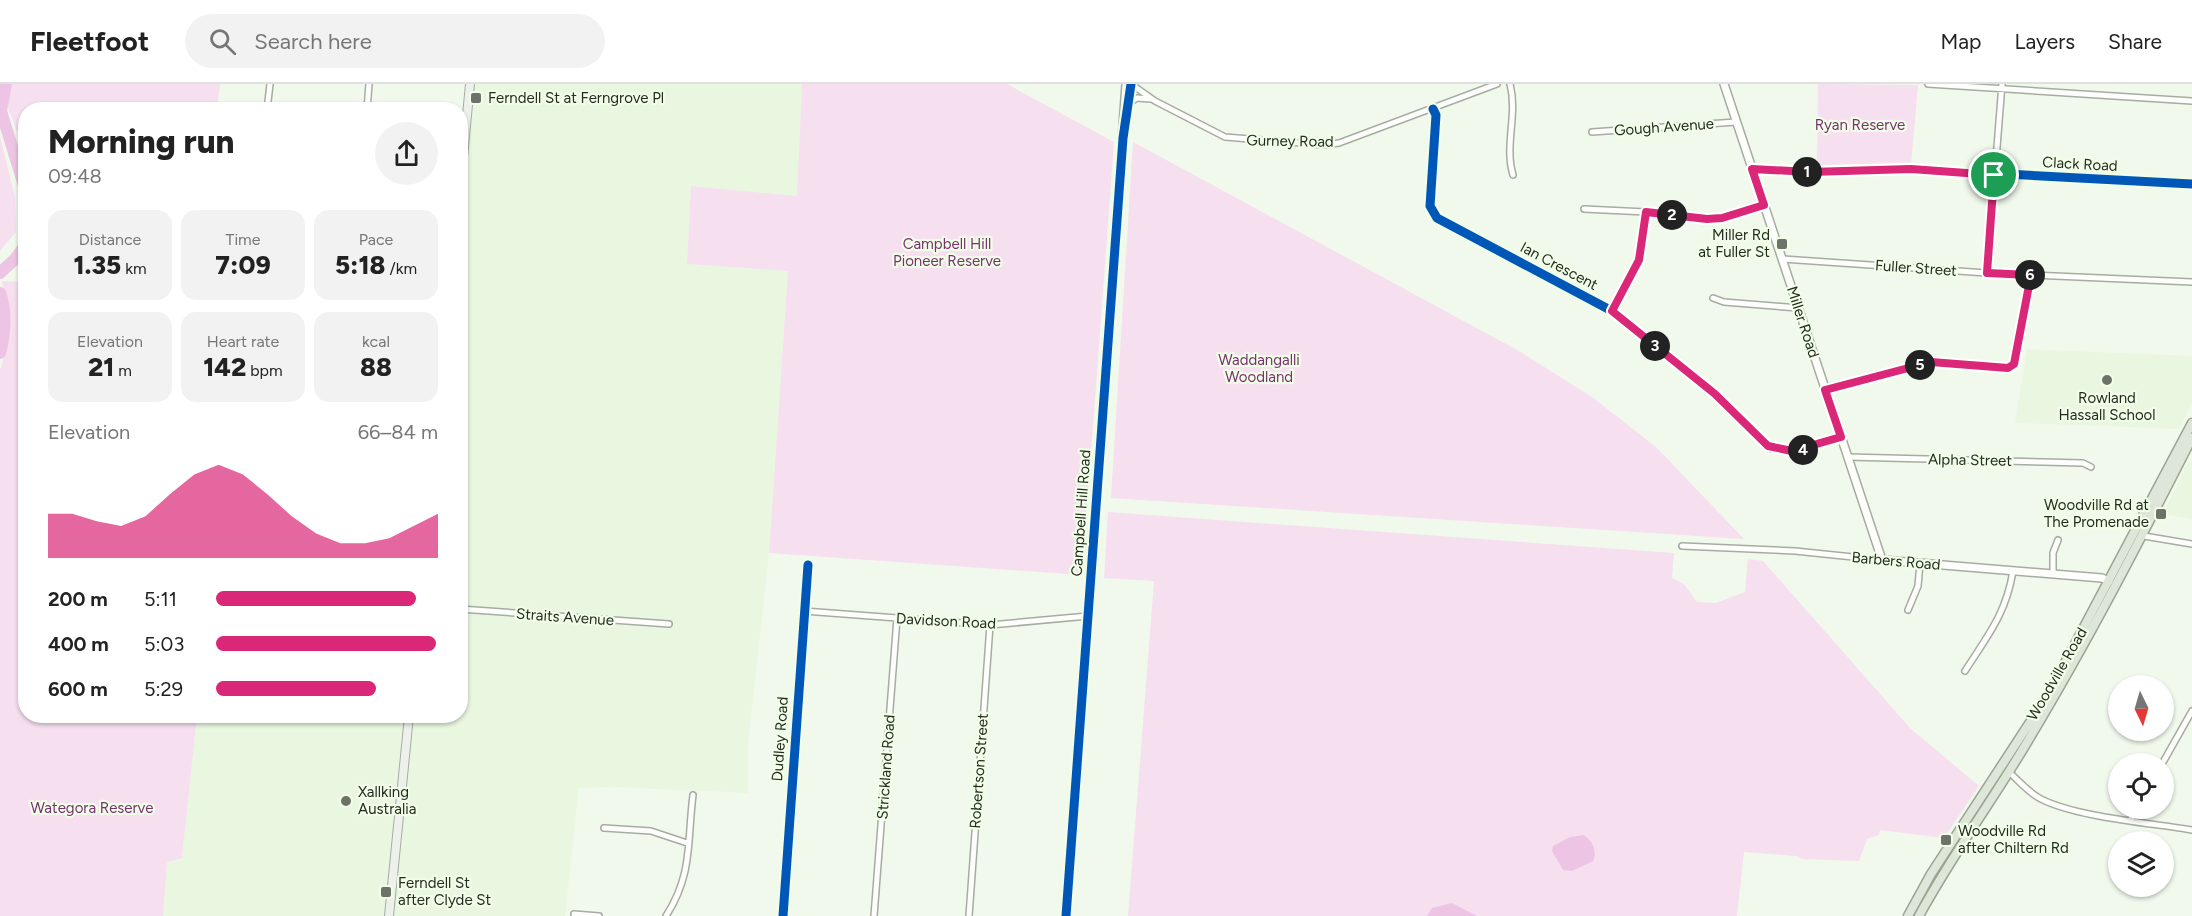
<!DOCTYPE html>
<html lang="en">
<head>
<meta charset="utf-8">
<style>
	:root { --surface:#fff; --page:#f2f2f2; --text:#222; --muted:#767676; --line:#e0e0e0; --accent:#db2777 }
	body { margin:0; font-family:Figtree,sans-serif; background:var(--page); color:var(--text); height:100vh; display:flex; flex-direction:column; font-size:22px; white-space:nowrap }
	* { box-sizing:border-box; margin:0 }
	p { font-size:20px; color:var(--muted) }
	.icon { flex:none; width:33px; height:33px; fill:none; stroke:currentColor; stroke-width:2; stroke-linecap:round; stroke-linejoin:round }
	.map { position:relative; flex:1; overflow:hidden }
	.details { position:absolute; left:18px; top:18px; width:450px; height:621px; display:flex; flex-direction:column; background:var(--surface); border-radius:24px; box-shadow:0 2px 4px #0004 }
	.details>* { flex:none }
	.needle { width:39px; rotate:175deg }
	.buttons { position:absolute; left:2108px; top:591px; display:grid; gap:12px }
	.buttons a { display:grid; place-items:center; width:66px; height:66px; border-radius:50%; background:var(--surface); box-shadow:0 2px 4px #0004; font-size:30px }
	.pin { position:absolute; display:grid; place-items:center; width:51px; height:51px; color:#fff; margin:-26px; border:3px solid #fff; border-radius:50%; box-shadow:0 2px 6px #0007 }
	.km { position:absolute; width:30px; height:30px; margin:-15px; border-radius:50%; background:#222; color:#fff; font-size:16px; line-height:30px; text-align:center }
	.round { display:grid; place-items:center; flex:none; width:63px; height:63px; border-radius:32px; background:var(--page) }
	.head { display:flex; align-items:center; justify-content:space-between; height:102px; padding:0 30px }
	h1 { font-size:33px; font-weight:800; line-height:45px }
	.stats { display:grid; grid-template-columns:repeat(3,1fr); gap:9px; height:102px; padding:6px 30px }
	.stats div { display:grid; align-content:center; border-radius:15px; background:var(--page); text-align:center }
	.stats b { font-size:26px; font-weight:800 }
	.stats small { font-size:16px; font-weight:400 }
	.stats p { font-size:16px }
	.chart { height:168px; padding:12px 30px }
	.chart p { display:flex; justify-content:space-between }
	.chart svg { width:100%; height:108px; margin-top:6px; fill:var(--accent); opacity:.7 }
	ul { padding:0 30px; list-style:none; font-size:20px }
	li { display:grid; grid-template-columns:96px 72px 1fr; align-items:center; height:45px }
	li i { height:15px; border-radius:8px; background:var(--accent) }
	header { display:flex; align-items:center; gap:36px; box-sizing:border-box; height:84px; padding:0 30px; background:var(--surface); border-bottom:2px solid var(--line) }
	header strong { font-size:28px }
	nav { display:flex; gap:33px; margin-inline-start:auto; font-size:21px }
	.search { width:420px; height:54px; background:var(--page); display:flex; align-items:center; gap:15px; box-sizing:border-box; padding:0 21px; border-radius:33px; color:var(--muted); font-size:22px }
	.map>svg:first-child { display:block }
	.built { fill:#e9f7e1 }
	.green { fill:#f6dfef }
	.water { fill:#eec4e4 }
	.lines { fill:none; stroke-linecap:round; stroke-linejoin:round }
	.river { stroke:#eec4e4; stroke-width:12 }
	.minor-casing { stroke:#a6aca2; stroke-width:8 }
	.tertiary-casing { stroke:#a6aca2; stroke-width:10 }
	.secondary-casing { stroke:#a6aca2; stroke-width:10 }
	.primary-casing { stroke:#9aa590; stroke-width:11 }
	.minor { stroke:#fdfefc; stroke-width:5 }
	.tertiary { stroke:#fdfefc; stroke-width:7 }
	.secondary { stroke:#eef0eb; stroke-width:8 }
	.primary { stroke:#dee5d9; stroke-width:8 }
	.cycleway-casing { stroke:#f0fee7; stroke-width:13 }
	.cycleway { stroke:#0057b8; stroke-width:9 }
	.route-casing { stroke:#fff; stroke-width:12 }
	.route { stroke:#db2777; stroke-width:8 }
	.poi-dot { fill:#6d7369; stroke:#f0fee7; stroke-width:2 }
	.labels { text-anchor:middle; stroke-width:4.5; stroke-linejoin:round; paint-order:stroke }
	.poi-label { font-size:15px; fill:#262b22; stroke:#f0fee7; text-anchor:start }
	.park-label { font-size:15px; fill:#78316f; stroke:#f0fee7 }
	.street-label { font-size:15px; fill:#262b22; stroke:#f0fee7 }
</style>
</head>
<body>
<header>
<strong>Fleetfoot</strong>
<div class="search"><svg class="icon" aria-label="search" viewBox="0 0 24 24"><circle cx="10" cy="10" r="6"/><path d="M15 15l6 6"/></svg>Search here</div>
<nav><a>Map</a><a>Layers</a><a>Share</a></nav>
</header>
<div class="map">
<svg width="2192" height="832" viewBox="0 0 2192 832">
	<rect width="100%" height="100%" fill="#f1f9ec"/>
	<path class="built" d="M470 0H802L798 113 691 102 687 180 788 187 769 469 748 660V709L614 703 579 704 565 832H163L167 778 182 774 197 632H460V104Z
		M2027 265 2192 272V319L2179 345 2015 339Z
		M2192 375V435L2163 430 2188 378Z"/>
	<path class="green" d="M2 0H220L217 25 26 26 25 55 17 47 1 6Z
		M802 0H1007L1114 58 1082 491 769 469 788 187 687 180 691 102 797 112Z
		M1818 0 1918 1 1911 81 1817 84Z
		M0 52 15 113 16 148 0 167Z
		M1133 58 1519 267 1592 313 1657 364 1744 455 1111 414Z
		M2 197 25 198 26 632H197L182 774 167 778 163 832H0V286L9 255Z
		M1108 428 1674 469 1672 494 1684 500 1697 518 1716 519 1745 508 1748 475 1763 477 1910 644 1979 702 1944 754 1880 746 1879 751 1867 755 1859 777 1802 775 1797 772 1744 768 1737 832H1128L1154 497 1104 494Z"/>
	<path class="water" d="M1583 751C1592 755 1598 768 1593 777L1572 787 1563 786 1552 767 1553 762 1570 753Z
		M1452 819 1477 832H1427L1432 824Z"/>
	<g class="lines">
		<path class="river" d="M6 0 1 27 26 108
			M0 189 15 175 26 160
			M0 209C7 227 5 251 0 269"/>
		<defs>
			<path id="minor" d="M1131 0 1155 17 1225 53 1325 61 1339 59 1497 0
				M1510 0C1518 31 1504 61 1513 91
				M1928 0 2192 17
				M1128 20 1137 14 1150 15
				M1433 25 1436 31 1430 122 1437 134 1612 227 1715 310 1771 364 1802 366 1841 353
				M267 26 270 0
				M367 26 369 0
				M1592 48 1736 38
				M1752 85 1810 88 1911 85 2192 100
				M1584 125 1646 128 1707 135 1722 134 1764 121
				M1783 175 1987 189 2192 198
				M1987 189 2002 0
				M1713 214 1724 218 1798 224
				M1612 227 1639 176 1646 128
				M1825 306 1931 278 2008 284 2015 280 2031 191
				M1848 373 2083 379 2091 383
				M2144 452 2192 460
				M1682 462 1795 467 1882 476
				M2053 490V469L2058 456
				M460 525 669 540
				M1908 526 1918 502 1920 479
				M804 527 990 541 1088 532
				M1965 587C1988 551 2006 530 2013 487
				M2162 680 2192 627
				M2009 688C2019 697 2029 709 2041 715 2076 733 2151 739 2192 746
				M2131 735 2137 724
				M604 744 651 747 687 759
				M574 830 599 832
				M666 832C693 790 687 758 693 711
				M783 832 808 481
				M874 832 897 534
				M969 832 990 541"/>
			<path id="tertiary" d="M1724 0 1882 476 2102 494 2109 497
				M1066 832 1126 0"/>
			<path id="secondary" d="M460 104 470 0
				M389 832 409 632"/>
			<path id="primary" d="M1908 832 1931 790 2049 609 2192 339
				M1919 832C1953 769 1996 712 2032 650 2090 553 2141 454 2192 354"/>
		</defs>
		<use href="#minor" class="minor-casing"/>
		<use href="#tertiary" class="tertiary-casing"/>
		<use href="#secondary" class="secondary-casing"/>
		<use href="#primary" class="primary-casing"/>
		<use href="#minor" class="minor"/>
		<use href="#tertiary" class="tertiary"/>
		<use href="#secondary" class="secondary"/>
		<use href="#primary" class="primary"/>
		<defs>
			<path id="cycleway" d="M1433 25 1436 31 1430 122 1437 134 1612 227 1715 310 1771 364 1802 366 1841 353
				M1752 85 1810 88 1911 85 2192 100
				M783 832 808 481
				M1066 832 1123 54 1131 0"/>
		</defs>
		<use href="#cycleway" class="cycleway-casing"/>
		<use href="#cycleway" class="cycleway"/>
	</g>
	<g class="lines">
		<defs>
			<path id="route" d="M1752 85 1810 88 1911 85 1994 91 1987 189 2031 191 2014 280 2008 284 1931 278 1825 306 1841 353 1792 367 1768 362 1715 310 1612 227 1639 176 1646 128 1707 135 1722 134 1764 121Z"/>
		</defs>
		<use href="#route" class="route-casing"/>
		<use href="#route" class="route"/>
	</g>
	<g class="poi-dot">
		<rect x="470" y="8" width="12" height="12" rx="3"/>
		<rect x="1776" y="154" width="12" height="12" rx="3"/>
		<circle cx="2107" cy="296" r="6"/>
		<rect x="2155" y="424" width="12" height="12" rx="3"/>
		<circle cx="346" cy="717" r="6"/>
		<rect x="1940" y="750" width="12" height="12" rx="3"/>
		<rect x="380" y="802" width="12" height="12" rx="3"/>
	</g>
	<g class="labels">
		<g class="poi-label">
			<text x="488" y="19">Ferndell St at Ferngrove Pl</text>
			<text x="1770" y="156" text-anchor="end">Miller Rd<tspan x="1770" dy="17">at Fuller St</tspan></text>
			<text x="2107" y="319" text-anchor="middle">Rowland<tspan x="2107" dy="17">Hassall School</tspan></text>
			<text x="2149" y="426" text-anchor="end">Woodville Rd at<tspan x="2149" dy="17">The Promenade</tspan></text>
			<text x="358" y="713">Xallking<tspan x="358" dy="17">Australia</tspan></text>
			<text x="1958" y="752">Woodville Rd<tspan x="1958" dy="17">after Chiltern Rd</tspan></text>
			<text x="398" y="804">Ferndell St<tspan x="398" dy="17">after Clyde St</tspan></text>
		</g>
		<g class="park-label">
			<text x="1860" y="46">Ryan Reserve</text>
			<text x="947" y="165">Campbell Hill<tspan x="947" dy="17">Pioneer Reserve</tspan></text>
			<text x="1259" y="281">Waddangalli<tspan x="1259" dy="17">Woodland</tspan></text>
			<text x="92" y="729">Wategora Reserve</text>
		</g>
		<g class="street-label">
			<text transform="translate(1664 43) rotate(-4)" y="5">Gough Avenue</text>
			<text transform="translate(1290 57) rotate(1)" y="5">Gurney Road</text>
			<text transform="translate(2080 80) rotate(3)" y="5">Clack Road</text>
			<text transform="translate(1559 182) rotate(28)" y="5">Ian Crescent</text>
			<text transform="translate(1916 184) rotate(4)" y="5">Fuller Street</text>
			<text transform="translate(1803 238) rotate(72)" y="5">Miller Road</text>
			<text transform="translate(1970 376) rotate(1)" y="5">Alpha Street</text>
			<text transform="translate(1081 429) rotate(-86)" y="5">Campbell Hill Road</text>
			<text transform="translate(1896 477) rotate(5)" y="5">Barbers Road</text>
			<text transform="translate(565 533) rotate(4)" y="5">Straits Avenue</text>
			<text transform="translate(946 537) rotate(3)" y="5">Davidson Road</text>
			<text transform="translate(2057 590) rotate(-60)" y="5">Woodville Road</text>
			<text transform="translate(780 655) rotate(-86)" y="5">Dudley Road</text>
			<text transform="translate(886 683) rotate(-86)" y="5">Strickland Road</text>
			<text transform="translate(979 687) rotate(-86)" y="5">Robertson Street</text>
		</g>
	</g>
</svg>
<div class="buttons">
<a><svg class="needle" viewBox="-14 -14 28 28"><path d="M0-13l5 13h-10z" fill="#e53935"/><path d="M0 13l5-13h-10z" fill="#767676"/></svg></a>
<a><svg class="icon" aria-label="locate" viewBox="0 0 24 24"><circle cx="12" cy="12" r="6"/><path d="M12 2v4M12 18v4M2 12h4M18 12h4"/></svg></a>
<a><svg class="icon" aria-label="layers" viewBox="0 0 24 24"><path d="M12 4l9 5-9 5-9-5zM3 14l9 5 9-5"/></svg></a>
</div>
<div class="pin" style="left:1994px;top:91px;background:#1e9e55"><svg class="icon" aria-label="arrive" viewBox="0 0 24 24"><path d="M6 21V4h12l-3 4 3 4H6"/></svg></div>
<b class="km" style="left:1807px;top:88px">1</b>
<b class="km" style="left:1672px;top:131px">2</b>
<b class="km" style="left:1655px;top:262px">3</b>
<b class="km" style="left:1803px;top:366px">4</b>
<b class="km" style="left:1920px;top:281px">5</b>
<b class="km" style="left:2030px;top:191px">6</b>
<section class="details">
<div class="head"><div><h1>Morning run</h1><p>09:48</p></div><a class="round"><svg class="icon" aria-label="share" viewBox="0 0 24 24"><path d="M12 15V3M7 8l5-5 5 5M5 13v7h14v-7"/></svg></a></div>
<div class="stats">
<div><p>Distance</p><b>1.35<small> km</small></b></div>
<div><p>Time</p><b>7:09</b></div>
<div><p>Pace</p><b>5:18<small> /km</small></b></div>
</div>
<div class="stats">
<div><p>Elevation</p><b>21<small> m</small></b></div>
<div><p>Heart rate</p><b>142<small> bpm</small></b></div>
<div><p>kcal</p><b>88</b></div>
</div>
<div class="chart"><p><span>Elevation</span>66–84 m</p>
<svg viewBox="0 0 160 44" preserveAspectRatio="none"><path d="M0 44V26L10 26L20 29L30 31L40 27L50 18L60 10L70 6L80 10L90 18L100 27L110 34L120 38L130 38L140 36L150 31L160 26V44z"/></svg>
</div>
<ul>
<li><b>200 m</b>5:11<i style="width:90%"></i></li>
<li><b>400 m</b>5:03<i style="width:99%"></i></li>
<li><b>600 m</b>5:29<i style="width:72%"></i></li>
</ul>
</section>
</div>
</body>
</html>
